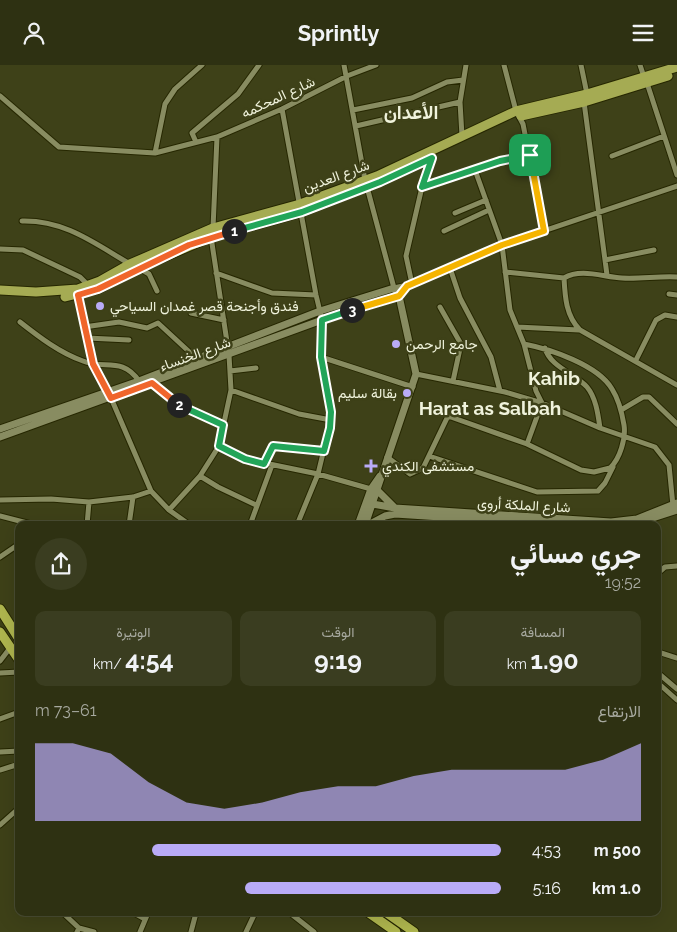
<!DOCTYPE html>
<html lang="ar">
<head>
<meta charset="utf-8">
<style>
	:root { --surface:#2e3112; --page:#3a3d20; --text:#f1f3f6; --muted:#a7a99f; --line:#494c32; --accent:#b9abf7 }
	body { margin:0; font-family:Raleway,Vazirmatn,sans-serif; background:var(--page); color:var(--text); direction:rtl; height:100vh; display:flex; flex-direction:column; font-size:19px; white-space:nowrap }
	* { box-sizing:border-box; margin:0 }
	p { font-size:16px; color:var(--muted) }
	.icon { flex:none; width:28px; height:28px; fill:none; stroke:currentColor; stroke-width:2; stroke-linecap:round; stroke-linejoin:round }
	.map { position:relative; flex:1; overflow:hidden; direction:ltr }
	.drawer { position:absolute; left:15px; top:456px; width:646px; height:395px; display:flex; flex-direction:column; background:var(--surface); border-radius:10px; box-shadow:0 5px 20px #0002,0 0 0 1px var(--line); direction:rtl }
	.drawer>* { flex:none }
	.pin { position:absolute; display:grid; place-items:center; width:42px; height:42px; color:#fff; margin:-21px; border-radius:10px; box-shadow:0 2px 8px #0006 }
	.km { position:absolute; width:25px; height:25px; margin:-12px; border-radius:50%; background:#222; color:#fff; font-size:14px; line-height:25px; text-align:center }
	.round { display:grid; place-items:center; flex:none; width:52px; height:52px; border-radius:26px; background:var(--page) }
	.head { display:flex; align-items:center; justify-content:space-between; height:85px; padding:0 20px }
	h1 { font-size:28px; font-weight:700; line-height:38px }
	.metrics { display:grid; grid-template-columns:repeat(3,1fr); gap:8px; height:85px; padding:5px 20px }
	.metrics div { display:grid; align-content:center; border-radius:10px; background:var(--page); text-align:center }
	.metrics b { font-size:25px; font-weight:700 }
	.metrics small { font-size:14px; font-weight:400 }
	.metrics p { font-size:14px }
	.chart { height:140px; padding:10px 20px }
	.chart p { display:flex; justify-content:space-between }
	.chart svg { width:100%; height:90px; margin-top:5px; fill:var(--accent); opacity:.7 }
	ul { padding:0 20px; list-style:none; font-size:16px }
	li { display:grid; grid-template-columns:80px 60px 1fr; align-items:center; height:38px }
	li i { height:12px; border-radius:6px; background:var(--accent) }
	header { display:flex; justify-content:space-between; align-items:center; height:65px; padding:0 20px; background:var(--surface); font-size:22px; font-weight:700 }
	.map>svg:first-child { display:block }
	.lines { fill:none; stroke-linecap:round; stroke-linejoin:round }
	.minor-casing { stroke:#262700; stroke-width:7 }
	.tertiary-casing { stroke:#262700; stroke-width:9 }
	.primary-casing { stroke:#262700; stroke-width:11 }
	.trunk-casing { stroke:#262700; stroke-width:11 }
	.minor { stroke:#888c61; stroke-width:5 }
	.tertiary { stroke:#888c61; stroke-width:7 }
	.primary { stroke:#a5ab53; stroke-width:9 }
	.trunk { stroke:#afb64e; stroke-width:9 }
	.split-1-casing { stroke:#fff; stroke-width:10 }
	.split-2-casing { stroke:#fff; stroke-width:10 }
	.split-3-casing { stroke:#fff; stroke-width:10 }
	.split-4-casing { stroke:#fff; stroke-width:10 }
	.split-1 { stroke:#22a559; stroke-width:6 }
	.split-2 { stroke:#f0652b; stroke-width:6 }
	.split-3 { stroke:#22a559; stroke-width:6 }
	.split-4 { stroke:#f5b400; stroke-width:6 }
	.poi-dot { fill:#b9abf7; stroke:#3e4118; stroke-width:2 }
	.labels { text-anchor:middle; stroke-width:5; stroke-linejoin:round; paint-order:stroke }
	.street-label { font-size:14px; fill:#f0f3dc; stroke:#3e4118 }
	.poi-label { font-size:14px; fill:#f0f3dc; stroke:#3e4118; text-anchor:start }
	.district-label { font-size:19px; font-weight:bold; fill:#f0f3dc; stroke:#3e4118 }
</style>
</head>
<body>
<header><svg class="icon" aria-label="menu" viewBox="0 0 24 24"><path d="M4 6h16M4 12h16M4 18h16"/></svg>Sprintly<svg class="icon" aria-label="person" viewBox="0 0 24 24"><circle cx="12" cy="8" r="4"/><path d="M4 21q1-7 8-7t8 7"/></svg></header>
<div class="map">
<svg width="677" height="867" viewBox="0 0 677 867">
	<rect width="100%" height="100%" fill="#3e4118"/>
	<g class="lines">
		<defs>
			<path id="minor" d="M344 0 365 115
				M504 0 516 46 523 59 544 166
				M581 0 587 29
				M640 0 644 12
				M647 18 677 110
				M0 31 59 82 155 88 217 72 282 44 347 11 376 0
				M584 37 607 210
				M282 44 316 230 322 255 321 292 331 355 318 409 297 460
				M353 45 412 33 447 17 463 15
				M356 61 460 37
				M462 71 460 37 466 0
				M196 77 192 68 238 29 259 0
				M155 88 165 39 175 24 202 0
				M612 91 664 71
				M475 105 502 180 510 245 524 279 536 326 542 338 527 379
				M367 122 394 223 412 219 502 180 677 121
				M422 122 500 96 530 90
				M455 148 486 135
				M22 156C65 155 94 178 130 199
				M213 163 217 72
				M444 166 489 145
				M211 172 229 290 231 325 219 381 200 411 218 422 256 440
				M0 184 23 185 80 212 88 220
				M605 195 654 185
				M139 203 149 209 157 226
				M450 203 460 233 491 292 500 326
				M505 207 564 213C581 203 603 212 622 213 640 214 659 211 677 212
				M216 208 272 228 316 230
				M564 213C565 232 566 251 580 265L677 320
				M412 219 406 191 422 122 432 93
				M669 229 677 230
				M78 230 93 299 111 333 151 426 169 445 190 460
				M440 242 461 279 453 316
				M191 248 224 255
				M20 257C39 272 60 288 83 296 104 305 122 291 139 316
				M84 262 119 257 147 263 158 258 197 294
				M517 262 579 265
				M87 273 129 275
				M545 283C550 302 576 309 587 322 596 333 598 349 600 363
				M321 292 413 322
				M636 295 656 255 665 250 677 252
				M230 306 256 303
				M416 309 505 327 542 338 600 363 655 382 669 400 673 441
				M152 318 181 341 223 360
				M231 325 299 349 331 355
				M621 345 643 332H649L677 359
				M219 381 245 394 318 409 371 424
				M429 391 537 427 598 426 605 418 613 402
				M387 392 410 409 423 403 448 351 527 379 581 405 594 407 610 403C620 394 626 373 624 360 622 348 619 335 612 324 598 300 550 284 524 279
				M264 399 272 381 324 387
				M0 435 51 434 89 437 133 432 151 426
				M169 445 200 411
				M0 451 35 460
				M87 460 89 437
				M129 460 133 432
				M250 460 272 400
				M0 492 19 479
				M658 508 665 502 677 501
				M658 587 677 593
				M0 596 10 583
				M0 608 19 607
				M658 608 677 624
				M658 618 677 635
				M0 654 19 647
				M0 687 19 686
				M0 705 16 700 19 695
				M0 760 19 743
				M63 848 79 863 77 867
				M134 848 145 854
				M290 848 314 867
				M79 863 94 867
				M140 867 148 848
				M191 867 196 848
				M246 867 255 848"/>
			<path id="tertiary" d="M0 364 139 316 320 246 394 223 399 231 416 309 365 460
				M0 372 322 255 399 231
				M378 426 395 443
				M367 438 395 443 611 457 637 454 677 438
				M358 460 371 424 380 411
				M368 460 385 451 395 449 564 460
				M631 460 677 445"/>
			<path id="primary" d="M521 51 584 37 668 11
				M0 225 36 227 78 224 100 216 130 199 213 163 300 139 377 111 516 46 587 29 677 2
				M65 232 98 224 138 203 211 172 302 147 385 114"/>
			<path id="trunk" d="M0 544 19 574
				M0 567 19 595
				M369 848 396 867
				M387 848 414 867"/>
		</defs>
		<use href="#minor" class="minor-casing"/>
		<use href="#tertiary" class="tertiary-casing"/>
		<use href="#primary" class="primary-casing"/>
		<use href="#trunk" class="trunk-casing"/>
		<use href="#minor" class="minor"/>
		<use href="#tertiary" class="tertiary"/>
		<use href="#primary" class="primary"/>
		<use href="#trunk" class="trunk"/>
	</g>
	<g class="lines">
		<defs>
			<path id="split-1" d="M234 166 302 147 380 117 432 93 422 122 500 96 530 90"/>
			<path id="split-2" d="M179 340 152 318 111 333 93 299 78 230 98 224 189 180 234 166"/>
			<path id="split-3" d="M179 340 223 360 219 381 245 394 264 399 273 381 324 386 330 363 331 347 321 292 322 255 352 245"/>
			<path id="split-4" d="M352 245 399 231 407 221 502 180 544 166 530 90"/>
		</defs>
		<use href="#split-1" class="split-1-casing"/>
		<use href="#split-2" class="split-2-casing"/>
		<use href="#split-3" class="split-3-casing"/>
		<use href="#split-4" class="split-4-casing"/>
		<use href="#split-1" class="split-1"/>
		<use href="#split-2" class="split-2"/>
		<use href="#split-3" class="split-3"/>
		<use href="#split-4" class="split-4"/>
	</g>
	<g class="poi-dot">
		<circle cx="100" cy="241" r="5"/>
		<circle cx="396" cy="279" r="5"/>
		<circle cx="407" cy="328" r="5"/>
		<path d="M368.5 393.5h5v5h5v5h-5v5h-5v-5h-5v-5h5z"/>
	</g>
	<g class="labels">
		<g class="street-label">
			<text transform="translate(278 32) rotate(-25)" y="5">شارع المحكمه</text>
			<text transform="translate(336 111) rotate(-20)" y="5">شارع العدين</text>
			<text transform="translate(195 289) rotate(-20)" y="5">شارع الخنساء</text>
			<text transform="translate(524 440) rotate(3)" y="5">شارع الملكة أروى</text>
		</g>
		<g class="poi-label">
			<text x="110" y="246">فندق وأجنحة قصر غمدان السياحي</text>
			<text x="406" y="284">جامع الرحمن</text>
			<text x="397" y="333" text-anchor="end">بقالة سليم</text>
			<text x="382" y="406">مستشفى الكندي</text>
		</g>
		<g class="district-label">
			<text x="411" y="54">الأعدان</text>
			<text x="554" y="320">Kahib</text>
			<text x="490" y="350">Harat as Salbah</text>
		</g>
	</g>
</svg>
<div class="pin" style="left:530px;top:90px;background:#1e9e55"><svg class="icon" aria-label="arrive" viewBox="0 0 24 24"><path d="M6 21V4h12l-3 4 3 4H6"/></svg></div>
<b class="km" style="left:234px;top:166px">1</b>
<b class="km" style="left:179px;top:340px">2</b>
<b class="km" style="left:352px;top:245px">3</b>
<section class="drawer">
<div class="head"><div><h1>جري مسائي</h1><p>19:52</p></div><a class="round"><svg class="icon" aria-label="share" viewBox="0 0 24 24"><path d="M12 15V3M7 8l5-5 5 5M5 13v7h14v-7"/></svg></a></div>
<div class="metrics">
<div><p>المسافة</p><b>1.90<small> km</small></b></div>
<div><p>الوقت</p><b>9:19</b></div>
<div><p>الوتيرة</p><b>4:54<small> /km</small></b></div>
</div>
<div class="chart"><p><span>الارتفاع</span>61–73 m</p>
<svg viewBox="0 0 160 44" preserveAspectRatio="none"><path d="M0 44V6L10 6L20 11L30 25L40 35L50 38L60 35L70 30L80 27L90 27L100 22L110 19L120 19L130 19L140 19L150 14L160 6V44z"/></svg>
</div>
<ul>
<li><b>500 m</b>4:53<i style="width:75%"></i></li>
<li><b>1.0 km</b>5:16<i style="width:55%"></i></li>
</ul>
</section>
</div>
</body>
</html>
